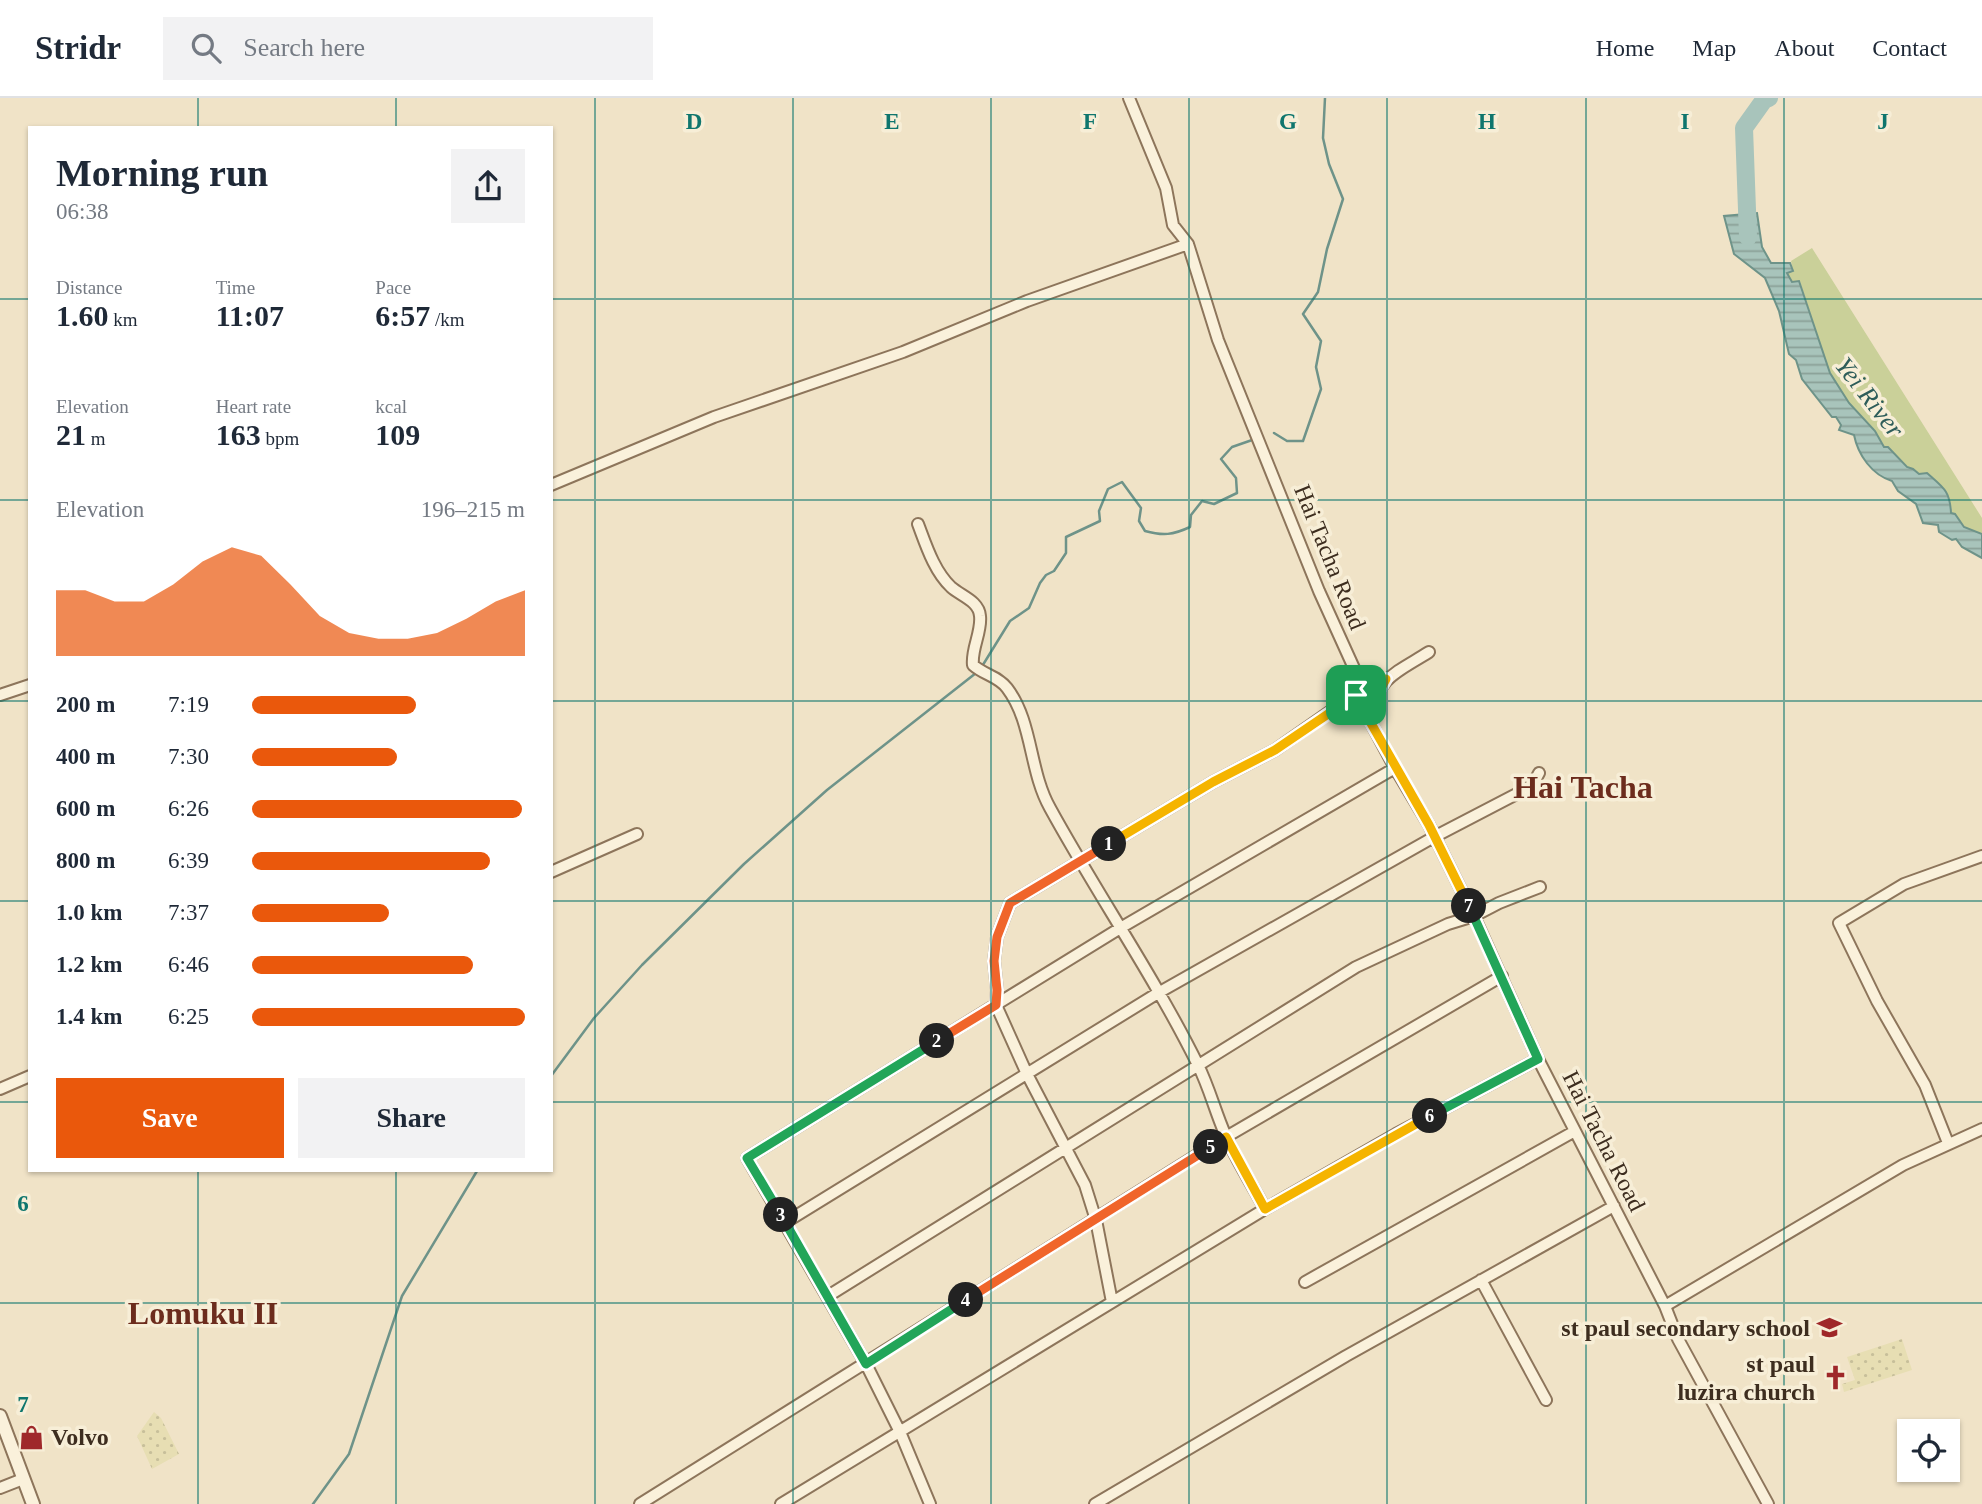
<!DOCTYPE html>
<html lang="en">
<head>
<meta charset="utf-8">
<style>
	:root { --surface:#fff; --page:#f2f2f3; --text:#1f2937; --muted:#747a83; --line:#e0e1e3; --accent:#ea580c }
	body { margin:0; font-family:Georgia,serif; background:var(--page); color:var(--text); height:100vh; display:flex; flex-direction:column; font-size:26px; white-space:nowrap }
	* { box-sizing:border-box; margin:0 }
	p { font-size:23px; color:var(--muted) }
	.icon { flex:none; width:38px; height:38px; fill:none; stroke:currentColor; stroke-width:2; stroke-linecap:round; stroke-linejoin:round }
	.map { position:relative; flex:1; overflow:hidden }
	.side { position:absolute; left:28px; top:28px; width:525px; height:1046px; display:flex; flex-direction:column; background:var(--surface); border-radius:0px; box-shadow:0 2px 5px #0004 }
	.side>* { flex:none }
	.controls { position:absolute; left:1897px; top:1321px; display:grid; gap:14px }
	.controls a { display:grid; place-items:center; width:63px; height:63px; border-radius:0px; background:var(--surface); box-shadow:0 2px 5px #0004; font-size:35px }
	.pin { position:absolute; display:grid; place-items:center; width:60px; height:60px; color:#fff; margin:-30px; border-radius:14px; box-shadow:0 4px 10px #0006 }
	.km { position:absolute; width:35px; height:35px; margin:-18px; border-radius:50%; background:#222; color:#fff; font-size:19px; line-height:35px; text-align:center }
	.round { display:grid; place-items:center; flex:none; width:74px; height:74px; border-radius:0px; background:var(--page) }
	.head { display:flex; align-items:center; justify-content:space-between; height:119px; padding:0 28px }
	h1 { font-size:38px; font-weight:700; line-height:52px }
	.metrics { display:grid; grid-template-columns:repeat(3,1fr); gap:10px; height:119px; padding:7px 28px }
	.metrics div { display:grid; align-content:center }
	.metrics b { font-size:30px; font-weight:700 }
	.metrics small { font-size:19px; font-weight:400 }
	.metrics p { font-size:19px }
	.chart { height:196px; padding:14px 28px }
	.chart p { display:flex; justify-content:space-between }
	.chart svg { width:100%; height:126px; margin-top:7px; fill:var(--accent); opacity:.7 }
	.primary-button { display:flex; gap:14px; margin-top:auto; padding:14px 28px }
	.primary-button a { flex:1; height:80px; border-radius:0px; background:var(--accent); color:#fff; font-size:28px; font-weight:700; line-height:80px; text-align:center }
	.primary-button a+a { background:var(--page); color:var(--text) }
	ul { padding:0 28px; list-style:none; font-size:23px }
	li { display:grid; grid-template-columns:112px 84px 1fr; align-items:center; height:52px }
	li i { height:18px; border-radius:9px; background:var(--accent) }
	header { display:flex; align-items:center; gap:42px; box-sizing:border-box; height:98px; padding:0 35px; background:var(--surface); border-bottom:2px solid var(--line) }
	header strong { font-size:33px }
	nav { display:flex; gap:38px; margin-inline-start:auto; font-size:24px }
	.search { width:490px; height:63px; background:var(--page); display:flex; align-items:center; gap:18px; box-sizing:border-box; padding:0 24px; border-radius:0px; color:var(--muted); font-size:26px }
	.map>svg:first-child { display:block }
	.farmland { fill:url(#farmland-dots) }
	.grass { fill:#cad099 }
	.water { fill:url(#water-rules); stroke:#6e9389; stroke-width:2 }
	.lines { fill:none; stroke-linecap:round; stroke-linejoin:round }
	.stream { stroke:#6e9389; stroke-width:2.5 }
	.river { stroke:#a8c4bb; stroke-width:18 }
	.minor-casing { stroke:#8d755b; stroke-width:14 }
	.tertiary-casing { stroke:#8d755b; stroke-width:16 }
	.minor { stroke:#faf1db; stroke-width:10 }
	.tertiary { stroke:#faf1db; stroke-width:12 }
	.split-1-casing { stroke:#fff; stroke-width:14 }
	.split-2-casing { stroke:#fff; stroke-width:14 }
	.split-3-casing { stroke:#fff; stroke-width:14 }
	.split-4-casing { stroke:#fff; stroke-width:14 }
	.split-5-casing { stroke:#fff; stroke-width:14 }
	.split-6-casing { stroke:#fff; stroke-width:14 }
	.split-7-casing { stroke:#fff; stroke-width:14 }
	.split-8-casing { stroke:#fff; stroke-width:14 }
	.split-1 { stroke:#f5b400; stroke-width:9 }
	.split-2 { stroke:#f0652b; stroke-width:9 }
	.split-3 { stroke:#22a559; stroke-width:9 }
	.split-4 { stroke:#22a559; stroke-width:9 }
	.split-5 { stroke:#f0652b; stroke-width:9 }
	.split-6 { stroke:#f5b400; stroke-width:9 }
	.split-7 { stroke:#22a559; stroke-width:9 }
	.split-8 { stroke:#f5b400; stroke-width:9 }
	.grid { fill:none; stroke:#0f766e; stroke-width:2; stroke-opacity:0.55 }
	.labels { text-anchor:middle; stroke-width:7; stroke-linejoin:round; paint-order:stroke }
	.street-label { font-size:24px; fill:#3d2d1f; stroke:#f7eed7 }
	.poi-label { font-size:24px; font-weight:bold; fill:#3d2d1f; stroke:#f7eed7; text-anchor:end }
	.water-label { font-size:26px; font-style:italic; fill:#2e5d5a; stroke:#f7eed7 }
	.district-label { font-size:32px; font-weight:bold; fill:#6c2c1d; stroke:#f7eed7 }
	.grid-label { font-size:23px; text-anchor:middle; font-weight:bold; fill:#0f766e; stroke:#f7eed7; stroke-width:7; stroke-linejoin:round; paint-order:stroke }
</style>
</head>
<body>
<header>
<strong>Stridr</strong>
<div class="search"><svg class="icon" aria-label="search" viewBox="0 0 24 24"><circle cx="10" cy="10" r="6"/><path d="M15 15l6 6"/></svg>Search here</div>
<nav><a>Home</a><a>Map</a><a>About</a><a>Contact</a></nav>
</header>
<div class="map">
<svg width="1982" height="1406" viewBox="0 0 1982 1406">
	<defs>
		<pattern id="farmland-dots" width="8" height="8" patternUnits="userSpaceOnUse" patternTransform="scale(1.75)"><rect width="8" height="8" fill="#e7deb3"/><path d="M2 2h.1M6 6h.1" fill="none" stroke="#c7bf9a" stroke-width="1.8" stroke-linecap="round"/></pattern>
		<pattern id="water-rules" width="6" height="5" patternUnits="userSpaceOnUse" patternTransform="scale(1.75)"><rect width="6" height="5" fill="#a8c4bb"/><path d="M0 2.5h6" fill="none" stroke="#8aa097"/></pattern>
	</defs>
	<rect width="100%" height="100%" fill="#f0e3c7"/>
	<path class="farmland" d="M1902 1241 1912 1272 1844 1294 1842 1286 1855 1282 1847 1259Z
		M154 1314 161 1320 179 1356 152 1371 137 1338Z"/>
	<path class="grass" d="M1812 150 1982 420V436L1964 429 1955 416 1951 415 1950 410 1919 376 1907 370 1888 349H1884L1875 333 1849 305 1830 275 1800 184H1792L1787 175 1793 173 1791 163Z"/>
	<path class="water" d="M1757 115 1762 149 1771 165H1790L1793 173 1787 175 1792 184 1799 183 1830 275 1849 305 1875 333 1884 349H1888L1907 369 1913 371 1919 376 1927 375C1944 390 1950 393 1951 415L1955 416 1964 429 1982 436V460L1962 449 1956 441 1952 442 1939 434 1938 427 1923 425 1916 406 1898 393 1892 383C1872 377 1858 357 1854 337L1839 332 1841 327 1836 319H1832L1802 281 1796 262 1789 256 1779 213 1765 180 1734 156 1724 118Z"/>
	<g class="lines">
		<path class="stream" d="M1274 335 1287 343H1303L1321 291 1316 269 1321 243 1303 216 1318 194 1327 151 1343 101 1329 66 1323 40 1325 0
			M981 570 1010 523 1029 510 1040 485 1046 477 1054 473 1066 455V439L1100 423 1099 413 1108 391 1122 384 1141 410 1139 423 1145 433C1163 438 1173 437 1190 429L1191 417 1202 403 1214 406 1237 395 1236 380 1221 361 1232 349 1255 341
			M551 978 594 920 642 867 744 766 827 692 976 575
			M313 1406 349 1356 402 1198 477 1073"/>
		<path class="river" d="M1748 139 1744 30 1764 2 1769 0"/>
		<defs>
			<path id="minor" d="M1129 0 1166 90 1173 127 1188 146 1218 242 1319 493 1358 579 1356 597 1395 670 1429 727 1474 818 1538 961 1665 1208 1678 1241 1768 1406
				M551 387 714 319 903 254 1027 203 1188 146
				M918 426C926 447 934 473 951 489 961 498 979 503 980 518 982 534 971 551 973 567 984 577 998 578 1007 590 1033 624 1029 673 1050 710 1097 796 1154 878 1198 967 1209 989 1215 1013 1225 1036 1236 1062 1252 1086 1265 1111
				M0 597 30 587
				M1368 620C1381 577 1394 576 1429 554
				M551 774 637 736
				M0 991 30 978
				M1948 1045 1925 987 1877 903 1839 825 1904 786 1982 758
				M786 1124 1158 895 1434 739 1532 688 1539 675
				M1481 1182 1546 1302
				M1305 1184 1575 1033
				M828 1198 1356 869 1448 826 1474 818 1499 805 1540 789
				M1112 1204 1096 1122 1085 1087 1027 976 996 907 997 892 994 863 997 839 1010 805 1213 684 1275 652 1368 587 1386 581
				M1665 1208 1903 1067 1982 1031
				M0 1390 23 1381
				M640 1406 1226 1039 1502 878
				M781 1406 1265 1111 1396 1036 1538 961
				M930 1406 900 1334 866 1266 747 1060 1122 829 1395 670
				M1095 1406 1346 1258 1614 1108"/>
			<path id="tertiary" d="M0 1318 33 1406"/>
		</defs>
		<use href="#minor" class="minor-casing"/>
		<use href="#tertiary" class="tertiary-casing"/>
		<use href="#minor" class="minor"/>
		<use href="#tertiary" class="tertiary"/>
	</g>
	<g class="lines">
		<defs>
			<path id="split-1" d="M1109 746 1213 684 1275 652 1356 597"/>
			<path id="split-2" d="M937 943 996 907 997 892 994 863 997 839 1010 805 1109 746"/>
			<path id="split-3" d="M781 1117 747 1060 937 943"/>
			<path id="split-4" d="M781 1117 866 1266 966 1202"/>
			<path id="split-5" d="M966 1202 1211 1049"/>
			<path id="split-6" d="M1211 1049 1226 1039 1265 1111 1430 1018"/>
			<path id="split-7" d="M1430 1018 1538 961 1469 808"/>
			<path id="split-8" d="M1356 597 1368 587 1386 581 1373 605 1368 620 1429 727 1469 808"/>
		</defs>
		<use href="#split-1" class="split-1-casing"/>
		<use href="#split-2" class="split-2-casing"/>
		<use href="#split-3" class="split-3-casing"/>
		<use href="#split-4" class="split-4-casing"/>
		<use href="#split-5" class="split-5-casing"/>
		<use href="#split-6" class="split-6-casing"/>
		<use href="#split-7" class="split-7-casing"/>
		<use href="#split-8" class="split-8-casing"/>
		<use href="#split-1" class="split-1"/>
		<use href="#split-2" class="split-2"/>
		<use href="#split-3" class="split-3"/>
		<use href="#split-4" class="split-4"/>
		<use href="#split-5" class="split-5"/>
		<use href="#split-6" class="split-6"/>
		<use href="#split-7" class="split-7"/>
		<use href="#split-8" class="split-8"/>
	</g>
	<path class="grid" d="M198 0V30M396 0V30M595 0V1406M793 0V1406M991 0V1406M1189 0V1406M1387 0V1406M1586 0V1406M1784 0V1406M0 201H30M551 201H1982M0 402H30M551 402H1982M0 603H30M551 603H1982M0 803H30M551 803H1982M0 1004H30M551 1004H1982M198 1073V1406M396 1073V1406M0 1205H1982"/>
	<defs>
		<symbol id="school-bare" viewBox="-9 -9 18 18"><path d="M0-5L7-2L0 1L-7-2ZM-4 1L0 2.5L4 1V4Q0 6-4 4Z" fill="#9f282a" stroke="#f7eed7" stroke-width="2.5" paint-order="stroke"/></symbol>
		<symbol id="church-bare" viewBox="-9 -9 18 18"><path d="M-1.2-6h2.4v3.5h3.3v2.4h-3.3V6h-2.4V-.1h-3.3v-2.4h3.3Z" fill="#9f282a" stroke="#f7eed7" stroke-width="2.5" paint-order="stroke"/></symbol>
		<symbol id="shop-bare" viewBox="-9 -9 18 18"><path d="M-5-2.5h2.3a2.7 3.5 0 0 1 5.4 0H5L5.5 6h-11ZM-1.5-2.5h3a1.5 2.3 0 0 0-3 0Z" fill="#9f282a" stroke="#f7eed7" stroke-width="2.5" paint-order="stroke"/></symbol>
	</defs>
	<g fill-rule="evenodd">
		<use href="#school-bare" x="1812" y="1212" width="35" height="35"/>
		<use href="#church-bare" x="1818" y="1262" width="35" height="35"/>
		<use href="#shop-bare" x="14" y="1322" width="35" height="35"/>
	</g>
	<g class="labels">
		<g class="street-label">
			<text transform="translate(1330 459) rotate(68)" y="8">Hai Tacha Road</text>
			<text transform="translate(1604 1043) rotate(63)" y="8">Hai Tacha Road</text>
		</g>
		<g class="poi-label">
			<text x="1810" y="1238">st paul secondary school</text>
			<text x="1815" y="1274">st paul<tspan x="1815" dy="28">luzira church</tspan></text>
			<text x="51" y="1347" text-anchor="start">Volvo</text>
		</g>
		<g class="water-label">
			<text transform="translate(1870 299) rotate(52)" y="9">Yei River</text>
		</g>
		<g class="district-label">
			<text x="1583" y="700">Hai Tacha</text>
			<text x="203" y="1226">Lomuku II</text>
		</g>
	</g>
	<g class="grid-label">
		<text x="694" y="31">D</text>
		<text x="892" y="31">E</text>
		<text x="1090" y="31">F</text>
		<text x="1288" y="31">G</text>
		<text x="1487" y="31">H</text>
		<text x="1685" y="31">I</text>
		<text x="1883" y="31">J</text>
		<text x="23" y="1113">6</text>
		<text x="23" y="1314">7</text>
	</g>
</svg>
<div class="controls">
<a><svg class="icon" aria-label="locate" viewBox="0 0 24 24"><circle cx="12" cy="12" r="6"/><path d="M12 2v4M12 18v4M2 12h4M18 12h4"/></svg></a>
</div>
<div class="pin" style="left:1356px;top:597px;background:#1e9e55"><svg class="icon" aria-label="arrive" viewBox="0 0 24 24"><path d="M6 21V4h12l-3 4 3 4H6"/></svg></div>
<b class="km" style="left:1109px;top:746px">1</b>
<b class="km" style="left:937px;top:943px">2</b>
<b class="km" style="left:781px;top:1117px">3</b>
<b class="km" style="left:966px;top:1202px">4</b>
<b class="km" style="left:1211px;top:1049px">5</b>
<b class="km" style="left:1430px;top:1018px">6</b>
<b class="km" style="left:1469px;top:808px">7</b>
<section class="side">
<div class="head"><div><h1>Morning run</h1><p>06:38</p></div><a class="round"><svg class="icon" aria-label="share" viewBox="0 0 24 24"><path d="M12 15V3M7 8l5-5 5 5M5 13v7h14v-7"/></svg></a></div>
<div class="metrics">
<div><p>Distance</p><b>1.60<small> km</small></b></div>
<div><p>Time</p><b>11:07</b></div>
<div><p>Pace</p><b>6:57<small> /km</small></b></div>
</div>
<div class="metrics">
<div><p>Elevation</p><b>21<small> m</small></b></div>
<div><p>Heart rate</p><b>163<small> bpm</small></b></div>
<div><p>kcal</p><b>109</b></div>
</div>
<div class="chart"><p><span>Elevation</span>196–215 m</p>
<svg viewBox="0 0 160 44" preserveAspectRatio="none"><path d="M0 44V21L10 21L20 25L30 25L40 19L50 11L60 6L70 9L80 19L90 30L100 36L110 38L120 38L130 36L140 31L150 25L160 21V44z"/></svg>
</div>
<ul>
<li><b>200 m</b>7:19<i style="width:60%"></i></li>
<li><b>400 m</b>7:30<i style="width:53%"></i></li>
<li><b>600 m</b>6:26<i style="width:99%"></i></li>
<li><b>800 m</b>6:39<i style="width:87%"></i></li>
<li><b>1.0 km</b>7:37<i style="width:50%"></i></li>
<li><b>1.2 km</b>6:46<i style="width:81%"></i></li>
<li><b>1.4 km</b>6:25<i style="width:100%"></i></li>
</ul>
<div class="primary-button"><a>Save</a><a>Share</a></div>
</section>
</div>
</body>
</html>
